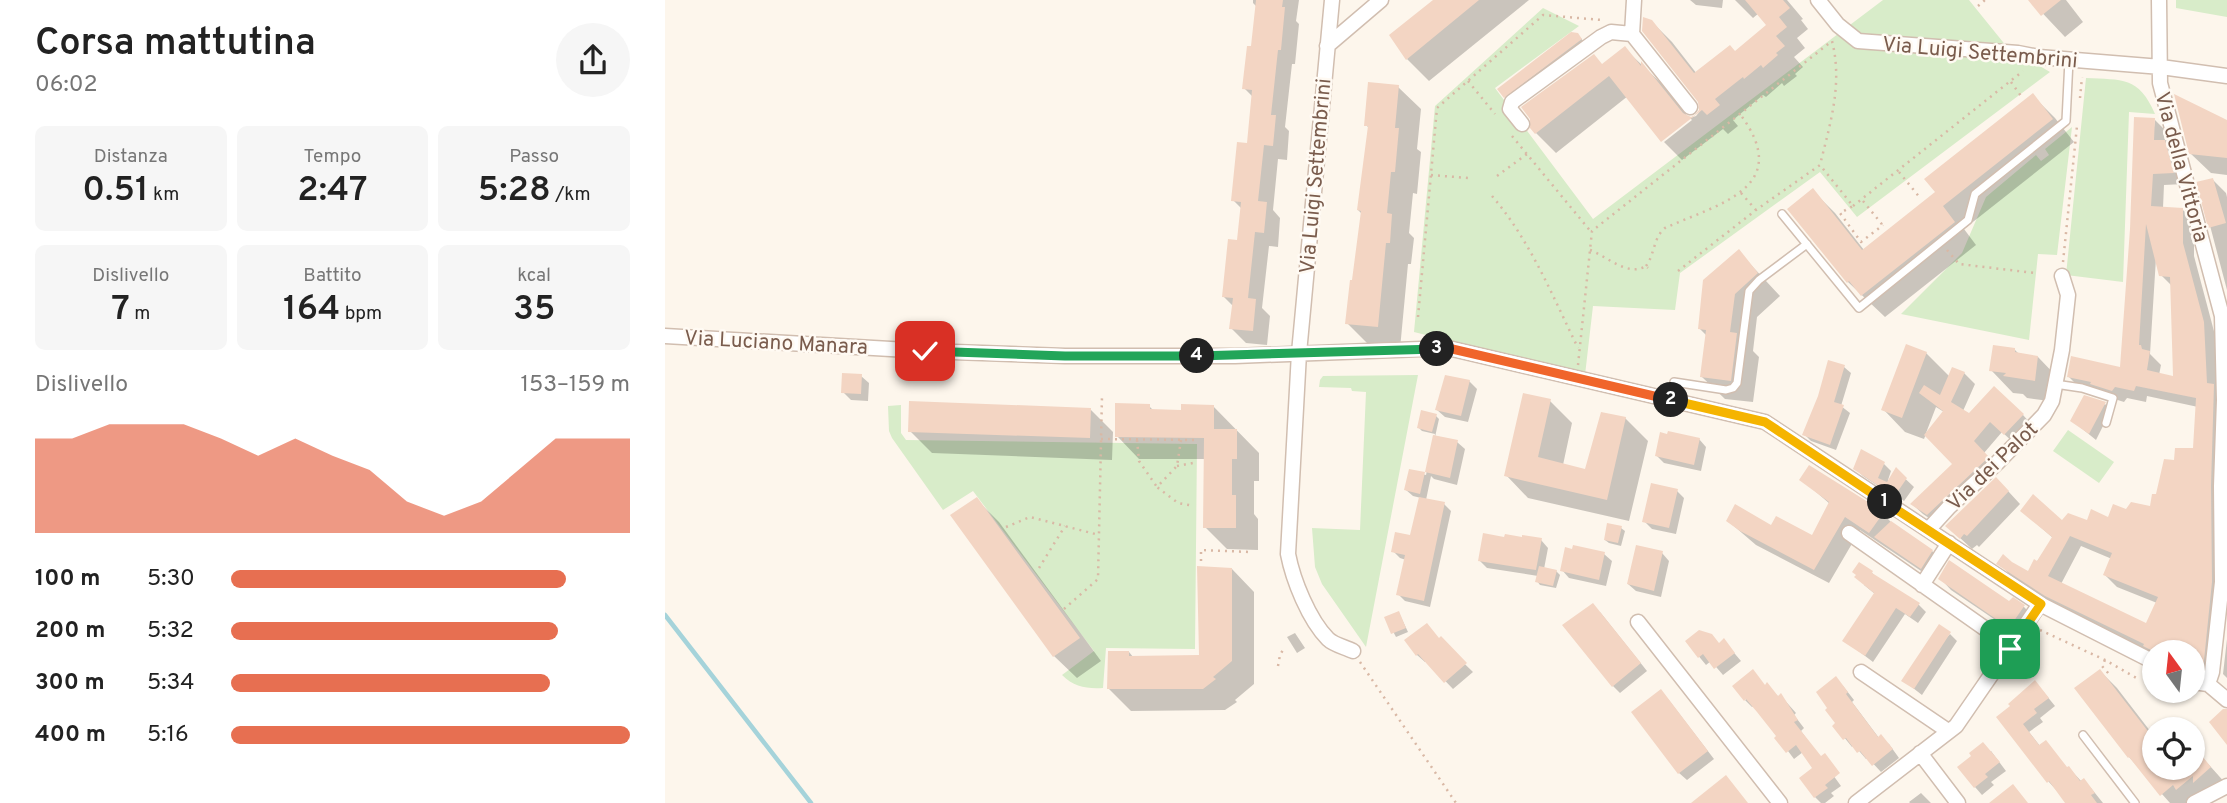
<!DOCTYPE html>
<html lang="it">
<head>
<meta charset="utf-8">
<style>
	:root { --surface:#fff; --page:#f6f6f6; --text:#222; --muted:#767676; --accent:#e76f51 }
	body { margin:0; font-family:Overpass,sans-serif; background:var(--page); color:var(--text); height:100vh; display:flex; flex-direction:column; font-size:26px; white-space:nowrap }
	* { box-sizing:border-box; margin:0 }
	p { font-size:23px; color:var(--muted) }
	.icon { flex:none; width:38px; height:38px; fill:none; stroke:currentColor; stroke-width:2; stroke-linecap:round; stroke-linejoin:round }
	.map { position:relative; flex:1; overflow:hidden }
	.panel { display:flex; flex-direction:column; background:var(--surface); width:665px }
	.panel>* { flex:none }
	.needle { width:46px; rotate:345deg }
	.fabs { position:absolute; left:1477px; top:640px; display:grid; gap:14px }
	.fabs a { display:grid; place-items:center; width:63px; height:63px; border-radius:50%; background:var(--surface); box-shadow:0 2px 5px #0004; font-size:35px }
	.pin { position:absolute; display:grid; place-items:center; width:60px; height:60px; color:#fff; margin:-30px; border-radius:14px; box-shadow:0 4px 10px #0006 }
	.km { position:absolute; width:35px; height:35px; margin:-18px; border-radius:50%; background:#222; color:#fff; font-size:19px; line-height:35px; text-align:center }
	.round { display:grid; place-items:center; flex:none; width:74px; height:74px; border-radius:37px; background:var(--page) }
	.head { display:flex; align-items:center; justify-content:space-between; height:119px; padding:0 35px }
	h1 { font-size:38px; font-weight:600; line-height:52px }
	.figures { display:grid; grid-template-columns:repeat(3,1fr); gap:10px; height:119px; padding:7px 35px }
	.figures div { display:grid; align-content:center; border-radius:10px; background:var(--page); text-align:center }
	.figures b { font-size:35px; font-weight:600 }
	.figures small { font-size:19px; font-weight:400 }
	.figures p { font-size:19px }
	.chart { height:196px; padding:14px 35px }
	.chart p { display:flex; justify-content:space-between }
	.chart svg { width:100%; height:126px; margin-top:7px; fill:var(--accent); opacity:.7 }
	ul { padding:0 35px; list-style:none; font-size:23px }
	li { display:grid; grid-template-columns:112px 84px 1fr; align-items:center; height:52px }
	li i { height:18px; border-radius:9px; background:var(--accent) }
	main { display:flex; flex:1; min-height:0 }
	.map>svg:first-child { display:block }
	.green { fill:#d8ecc9 }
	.shadow { fill:#0003; fill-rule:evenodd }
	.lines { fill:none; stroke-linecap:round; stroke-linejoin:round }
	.stream { stroke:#a5d3da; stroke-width:4.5 }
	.building { fill:#f3d5c3; fill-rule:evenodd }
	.service-casing { stroke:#d1beb0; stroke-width:10 }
	.minor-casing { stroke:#d1beb0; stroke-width:17 }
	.path { stroke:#d9b8a5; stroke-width:2.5; stroke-dasharray:2 5; stroke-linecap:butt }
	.service { stroke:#fff; stroke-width:7 }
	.minor { stroke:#fff; stroke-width:14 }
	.split-1-casing { stroke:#fff; stroke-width:14 }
	.split-2-casing { stroke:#fff; stroke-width:14 }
	.split-3-casing { stroke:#fff; stroke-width:14 }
	.split-4-casing { stroke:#fff; stroke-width:14 }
	.split-5-casing { stroke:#fff; stroke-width:14 }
	.split-1 { stroke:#f5b400; stroke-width:9 }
	.split-2 { stroke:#f5b400; stroke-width:9 }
	.split-3 { stroke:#f0652b; stroke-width:9 }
	.split-4 { stroke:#22a559; stroke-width:9 }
	.split-5 { stroke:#22a559; stroke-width:9 }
	.labels { text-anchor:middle; stroke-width:5; stroke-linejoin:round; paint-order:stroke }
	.street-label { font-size:21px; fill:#7a5c4d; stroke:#fffaf3 }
</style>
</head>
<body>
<main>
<section class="panel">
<div class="head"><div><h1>Corsa mattutina</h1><p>06:02</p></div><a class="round"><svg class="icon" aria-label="share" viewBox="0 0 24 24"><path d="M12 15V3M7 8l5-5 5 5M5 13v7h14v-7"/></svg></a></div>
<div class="figures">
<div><p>Distanza</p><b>0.51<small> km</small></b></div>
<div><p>Tempo</p><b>2:47</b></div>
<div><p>Passo</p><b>5:28<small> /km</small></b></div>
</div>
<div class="figures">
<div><p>Dislivello</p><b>7<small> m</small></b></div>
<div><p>Battito</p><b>164<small> bpm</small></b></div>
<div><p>kcal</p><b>35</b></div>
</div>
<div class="chart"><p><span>Dislivello</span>153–159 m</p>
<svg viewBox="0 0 160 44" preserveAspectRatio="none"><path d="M0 44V11L10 11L20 6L30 6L40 6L50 11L60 17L70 11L80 17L90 22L100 33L110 38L120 33L130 22L140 11L150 11L160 11V44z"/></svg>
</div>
<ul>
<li><b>100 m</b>5:30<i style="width:84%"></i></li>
<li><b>200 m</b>5:32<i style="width:82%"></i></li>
<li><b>300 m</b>5:34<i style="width:80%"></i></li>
<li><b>400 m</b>5:16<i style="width:100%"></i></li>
</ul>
</section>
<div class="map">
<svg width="1562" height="803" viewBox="0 0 1562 803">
	<rect width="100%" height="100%" fill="#fdf6ec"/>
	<path class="green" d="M1218 0H1304L1342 47 1385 72 1192 217 1155 172 1015 273 1010 310 928 306 920 375 749 332 770 106 878 8 914 26 830 88 928 219Z
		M1511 0H1562V17L1511 8Z
		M1421 78C1457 80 1474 76 1490 114L1464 112 1458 282 1401 275Z
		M1407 127 1392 255 1373 254 1364 340 1236 314 1297 253 1321 197 1371 155 1376 161 1384 155 1380 149Z
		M753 375 701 647 657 584 650 567 647 528 695 530 701 392 687 391 686 388 654 387 655 380 658 376Z
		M236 405V433L241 440 532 444 530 649 441 648 438 688C422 689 409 687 397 675L429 651 308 491 278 510 227 438 224 431 223 406Z
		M1403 430 1449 462 1434 483 1388 451Z"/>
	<path class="shadow" d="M588 0H634L631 21 634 24 630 64H627L620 127 624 131 622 160 613 159 608 210 615 218 613 247 604 246 597 308 605 316 602 345 581 343 566 328 568 306 559 297 574 242 577 209 568 200 583 144 588 97 579 88 587 48 592 7 588 3Z
		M770 0H864L764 81 742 59Z
		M1025 0H1058L1057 8 1031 5Z
		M1070 0H1122L1138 19 1136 20 1143 29 1132 38 1140 48 1129 57 1138 67 1130 74 1132 76 1119 86 1117 83 1101 97 1098 95 1068 120 1073 126 1063 134 1058 129 1017 160 999 142 1027 120 1025 118 1031 116 1036 110 1035 101 986 21 1007 42 1032 74 1071 53 1104 25 1094 13 1088 18Z
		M1365 0H1401L1418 22 1400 37Z
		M916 38 919 43 843 100 840 97Z
		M960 49 996 83 1023 117 963 96 891 153 871 133 867 118Z
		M733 87 756 109 752 149 756 152 752 194 748 193 744 233 749 238 746 264H743L735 349 705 346 682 323 697 214 693 210 704 128 701 125Z
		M1368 96 1390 118 1409 142 1299 229 1311 245 1220 317 1183 282 1148 191 1170 213 1199 250 1272 193Z
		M1511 97 1562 122V175L1546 173 1525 153Z
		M1490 120 1501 131V144L1511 154 1519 184 1499 185 1498 208 1517 209 1529 221V256L1550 335 1557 460 1550 672 1536 683 1528 679V653H1489V654L1393 607 1345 575 1334 563 1364 573 1388 538 1357 511 1398 522 1423 523 1444 519 1462 511 1486 509 1493 496 1530 450 1533 407 1482 396 1481 402 1462 398 1459 402 1415 388 1403 376 1457 369ZM1491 258 1496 275 1507 286 1510 378 1494 375 1496 365 1485 354ZM1416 546 1447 559 1440 575 1452 587 1492 603 1482 625 1396 584Z
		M1548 180 1561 193 1562 197V290L1534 184Z
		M1074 252 1115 296 1092 317 1088 351 1094 357 1088 402 1060 399 1037 377 1042 336 1035 329Z
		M1350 350 1355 355 1373 357 1395 380 1392 402 1362 398 1358 394 1348 393 1326 370Z
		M1261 353 1285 377 1299 373 1310 384 1298 411 1305 415H1358L1368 426 1351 445 1337 432 1319 453 1334 469 1274 525 1258 514 1247 504 1290 464 1261 434 1259 439 1240 432 1218 409ZM1271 407 1279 412 1261 433Z
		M1179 367 1186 373 1176 406 1185 413 1171 450 1146 441 1139 434Z
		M196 376 204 383 203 401 186 400 178 392Z
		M804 381 812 389 803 422 780 417 772 410Z
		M885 401 907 423 898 465 922 471 960 418 983 441 964 521 863 498 841 475Z
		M1440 404 1446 410 1431 440 1415 427Z
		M484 406 489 411H518L548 406 594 453V481H589V514L593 519V550L562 549 540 527 541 459H474L452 436Z
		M426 410 448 432 447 460 267 453 245 431Z
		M771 416 774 419 770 437 792 442 800 449 792 485 769 479 766 476 761 500 779 504 786 511 765 607 740 601 733 594 741 560 735 558 728 551 746 537 756 498 748 496 741 490 745 471 761 475 770 434 757 431 754 428Z
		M1034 439 1041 447 1036 471 999 463 992 456Z
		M1218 463 1226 471 1223 480H1224L1231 470 1249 487 1239 501 1235 498 1234 500 1198 476 1190 468Z
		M1136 479 1217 513 1230 526 1267 551 1279 563 1268 579 1195 530 1164 583 1091 545 1063 521 1107 527 1148 537 1165 504Z
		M1012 491 1019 498 1011 534 987 529 979 521Z
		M1343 491 1355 504 1314 547 1312 545 1307 549 1294 537Z
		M311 499 334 522 436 661 412 678 389 656 287 515Z
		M956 528 960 531 956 546 944 543 940 540Z
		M840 539 876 540 883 548 879 569 891 571 895 575 891 588 875 585 872 581 873 576 822 568 815 561Z
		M908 551 939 554 947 561 941 586 904 578 897 570Z
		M997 553 1004 561 996 597 971 591 963 584Z
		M567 569 589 592V684L570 700 572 702 560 710 466 711 444 689 464 652 469 658 536 657Z
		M1207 573 1214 579 1254 605 1261 612 1253 623 1240 614 1208 662 1179 640 1210 594 1199 585Z
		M1275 578 1345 604 1359 607 1370 618 1357 638 1286 590Z
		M935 612 982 671 955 693 948 686Z
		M734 613 743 632 731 637 721 618Z
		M630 633 640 648 632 653 622 637Z
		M1285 634 1292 641 1257 695 1239 681Z
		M774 639 808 672 788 689 761 661 760 662 752 655 741 640Z
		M1562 639V678L1558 674Z
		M1059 641 1076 661 1058 675 1046 661 1041 665 1022 642 1055 644Z
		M1435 671 1452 688 1489 736V768H1528L1529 748 1562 785 1523 803H1505L1464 757 1412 688Z
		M1100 686 1114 697 1116 696 1131 713 1129 715 1139 728 1136 731 1176 786 1166 793 1169 796 1160 803H1156L1150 797 1136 779 1150 768 1138 752 1129 759 1089 706 1087 707 1080 700Z
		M1178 686 1189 700 1187 702 1214 738 1224 744 1234 758 1216 772 1203 758 1201 759 1189 745 1187 747 1170 726Z
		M1377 690 1390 706 1375 718 1378 722 1364 732 1375 746 1403 769 1404 768 1417 782 1426 788 1438 803H1403L1383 781 1333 718Z
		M1003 699 1049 759 1022 780 1014 773Z
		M1326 751 1341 771 1326 782 1329 785 1317 795 1310 787 1309 756Z
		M1256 793 1266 803H1245L1244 802Z"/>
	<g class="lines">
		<path class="stream" d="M0 615 146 803"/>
	</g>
	<path class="building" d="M591 0H618L617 7H620L616 50H613L606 115H611L608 146 599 145 593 201 602 202 599 233 590 232 583 298 591 299 588 331 564 329 568 298 557 297 563 239 572 240 576 202 566 201 572 142 582 143 587 90 577 89 582 46H586Z
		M768 0H814L741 60 724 35Z
		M1080 0H1118L1125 8 1114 17 1122 27 1111 36 1120 46 1111 53 1113 55 1098 68 1096 65 1079 79 1078 77 1050 99 1055 105 1042 115 1037 110 996 142 944 76 870 134 865 128V119L856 107 929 54 937 64 960 46 976 66V61L1018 113 1026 117 1030 115 1034 110 1033 102 977 31 978 17 987 20 1029 73 1065 45 1070 51 1101 25Z
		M1363 0H1396L1376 16Z
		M906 32 913 33 917 39 839 98 832 89Z
		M703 82 734 85 730 128H734L730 172H726L722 213 727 214 725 243H721L713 327 680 324 685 280H687L696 211 692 210 703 126H699Z
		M1368 93 1388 119 1278 206 1290 222 1196 296 1184 281 1182 283 1122 209 1148 188 1197 250 1270 192 1259 179Z
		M1509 94 1562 120V158L1524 154Z
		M1469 117 1490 118 1489 140H1500L1509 173 1488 174 1486 206 1518 208V243L1539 322 1542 383 1549 384 1546 486 1547 582 1538 670 1534 673H1528V653H1492L1478 646 1479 644 1380 596 1331 564 1338 554 1347 562 1363 571 1369 559 1372 561 1387 537 1355 511 1368 494 1397 520 1403 513 1422 520 1426 509 1443 517 1448 504 1461 509 1466 502 1485 506 1487 494H1491L1499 459 1509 460 1510 448H1528L1531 398 1471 386 1469 391 1450 387 1447 391 1425 384 1426 382 1402 377 1406 356 1455 367 1465 229ZM1481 224 1494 276 1505 277 1508 376 1482 370 1485 351 1477 349 1476 345H1474ZM1405 536 1447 553 1438 575 1493 597 1481 623 1383 576Z
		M1548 178 1561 223 1543 228 1531 182Z
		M1074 249 1093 273 1070 294 1065 332 1072 333 1066 381 1035 377 1041 330 1033 329 1038 280Z
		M1241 344 1262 352 1237 418 1216 410Z
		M1328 345 1350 348V352L1373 356 1370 381 1338 376 1341 373 1324 371Z
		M1163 360 1180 365 1169 402 1179 405 1165 445 1137 435 1153 396Z
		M1287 367 1300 372 1286 402 1304 413 1329 386 1359 414 1339 435 1325 422 1309 441 1324 457 1262 515 1245 504 1287 464 1259 435 1278 411 1254 393 1259 385 1275 395Z
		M177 373 197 374 196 394 176 393Z
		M780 375 805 380 796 416 770 410Z
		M858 393 886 399 873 457 920 469 936 412 961 417 942 500 839 476Z
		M1419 395 1441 402 1424 434 1405 421Z
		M244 401 426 408 425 438 243 432Z
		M450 403 485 404V409L516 410V404L549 405V429H572V459H567V495H571V528H538L539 438 450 437Z
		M756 410 772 414 767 432 752 428Z
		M1003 431 1035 438 1029 465 990 456 995 432 1002 434Z
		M768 435 793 440 785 478 760 472Z
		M1196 449 1220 462 1213 478 1222 482 1231 467 1242 478 1231 494 1227 492 1226 494 1188 469Z
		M1144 465 1219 512 1204 533 1180 517 1149 570 1075 531 1061 521 1070 504 1106 525 1111 516 1147 535 1164 502 1134 480Z
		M744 469 760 472 755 494 739 490Z
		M1331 477 1344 491 1302 536 1299 534 1295 539 1280 526Z
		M986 483 1013 489 1004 528 977 522Z
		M312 497 415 638 388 657 285 515Z
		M754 497 780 502 759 601 731 595 740 555 726 552 730 532 745 535Z
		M1226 521 1268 550 1256 569 1209 537Z
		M942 523 957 526 953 543 939 540Z
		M818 533 839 537 840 534 857 537V535L877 538 871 570 813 561Z
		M908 545 940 552 934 580 895 571 900 547 907 549Z
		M971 545 998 551 989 591 962 584Z
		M1284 560 1344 601 1348 597 1360 605 1344 628 1273 579Z
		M1194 562 1208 571 1207 573 1255 603 1245 617 1231 608 1200 656 1177 641 1209 593 1189 577 1191 575 1187 572Z
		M532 566 567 568V661L548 677 551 679 538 689H442L443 651H464V656L534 655Z
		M874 566 892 570 888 586 870 582Z
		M928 603 976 663 947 687 897 625Z
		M734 611 741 628 726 634 719 617Z
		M762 623 774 638 776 636 802 663 779 683 753 654 751 656 739 640Z
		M1274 624 1286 632 1249 689 1236 681Z
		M1034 630 1047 634 1054 643 1059 638 1070 653 1049 669 1038 654 1033 658 1020 641Z
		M1088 669 1100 685 1102 682 1113 696 1116 693 1133 720 1129 722 1156 756 1160 753 1175 773 1160 785 1163 788 1149 798 1134 778 1147 768 1131 745 1121 753 1109 738 1111 736 1092 712 1081 699 1079 701 1067 686Z
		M1435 669 1489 739V768H1528V745L1546 767 1528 783V776L1511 790 1508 785 1495 796 1464 757 1463 758 1409 688Z
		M1171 676 1183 692 1181 694 1213 737 1216 734 1228 749 1207 766 1195 751 1192 753 1181 738 1178 740 1167 726 1170 723 1160 710 1162 708 1151 692Z
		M1370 680 1384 698 1369 709 1372 713 1358 724 1374 745 1381 740 1402 767 1404 766 1415 781 1419 778 1430 793 1426 795 1432 803H1400L1384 781 1382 783 1331 717 1345 706 1343 704Z
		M996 689 1043 751 1013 774 966 712Z
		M1558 709H1562V745L1544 722Z
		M1318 742 1335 762 1320 774 1323 777 1309 788 1292 767 1306 756 1304 753Z
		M1061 775 1083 803H1026Z
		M1348 784 1363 803H1324Z"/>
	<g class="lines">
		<defs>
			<path id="service" d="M1117 214 1194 308 1303 220 1310 194 1401 121 1404 60
				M1009 382 1061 390 1068 388 1072 383 1084 291 1094 280 1142 244
				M1390 384 1417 388 1448 398 1441 423
				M1418 735 1470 803"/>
			<path id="minor" d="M667 0 634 353 623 554C628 580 644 620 663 639 669 645 680 647 688 651
				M969 0 967 34 1025 107
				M1153 0 1173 25 1193 41 1353 53 1374 57 1496 67 1562 76
				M1494 0 1495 83 1557 316 1559 400 1556 486 1557 582 1547 672 1543 684
				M662 46 716 0
				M857 124 845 109 847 102 936 37 946 32 967 34
				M0 336 260 351 400 356H570L783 348 1100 422 1375 604 1489 662
				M1263 530 1284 507 1332 463 1379 415 1387 401 1397 350 1403 295 1397 276
				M1184 533 1332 637
				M1257 585 1284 543
				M973 622 1115 803
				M1196 672 1283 731
				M1528 682 1543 684 1562 700
				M1255 753 1293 803
				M1191 803 1291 726 1375 604
				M1529 803 1562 786"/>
		</defs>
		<use href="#service" class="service-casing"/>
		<use href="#minor" class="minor-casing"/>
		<path class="path" d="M1313 6 1320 0
			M803 81 830 114
			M1346 82 1356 96
			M1415 98 1417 77
			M847 136 927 233
			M1234 172 1256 199
			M766 175 803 178
			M832 176 862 154
			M1076 193 1091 210
			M827 196C865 240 888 297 913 348
			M1198 201 1220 228
			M1188 206 1358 71
			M925 250C943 257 963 277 981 266L983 268
			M1282 250 1294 264 1370 273
			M1398 262 1412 126
			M981 266C990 254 988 238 1000 228 1053 204 1130 188 1075 114
			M1013 271 1091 210 1155 165 1188 206 1175 213 1196 242 1218 225
			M753 317 772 108 878 15 937 20
			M913 365 927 231 1167 41C1178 84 1165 124 1155 165
			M436 439 531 440
			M472 440 474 461 492 487
			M516 440 512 466 492 487 513 503 529 506
			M512 466 528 463
			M341 527 365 517 434 535
			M536 561V550L584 552
			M374 568 400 526
			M399 609 433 579 437 396
			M1375 630 1440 660 1475 680
			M1440 660 1437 666 1444 674 1441 676
			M695 662 791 803
			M613 666 615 655 619 648"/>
		<use href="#service" class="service"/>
		<use href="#minor" class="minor"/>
	</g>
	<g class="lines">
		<defs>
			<path id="split-1" d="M1220 502 1376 604 1345 649"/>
			<path id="split-2" d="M1006 400 1100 422 1220 502"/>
			<path id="split-3" d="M772 349 783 348 1006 400"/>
			<path id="split-4" d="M532 356 772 349"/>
			<path id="split-5" d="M260 351 400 356H532"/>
		</defs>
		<use href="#split-1" class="split-1-casing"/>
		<use href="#split-2" class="split-2-casing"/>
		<use href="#split-3" class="split-3-casing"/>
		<use href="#split-4" class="split-4-casing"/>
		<use href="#split-5" class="split-5-casing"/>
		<use href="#split-1" class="split-1"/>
		<use href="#split-2" class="split-2"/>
		<use href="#split-3" class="split-3"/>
		<use href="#split-4" class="split-4"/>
		<use href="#split-5" class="split-5"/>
	</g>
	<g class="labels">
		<g class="street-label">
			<text transform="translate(1315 52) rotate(5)" y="7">Via Luigi Settembrini</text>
			<text transform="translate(1517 167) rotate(75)" y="7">Via della Vittoria</text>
			<text transform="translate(650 176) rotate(-85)" y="7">Via Luigi Settembrini</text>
			<text transform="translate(111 342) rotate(3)" y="7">Via Luciano Manara</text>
			<text transform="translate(1327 466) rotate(-44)" y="7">Via dei Palot</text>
		</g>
	</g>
</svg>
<div class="fabs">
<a><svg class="needle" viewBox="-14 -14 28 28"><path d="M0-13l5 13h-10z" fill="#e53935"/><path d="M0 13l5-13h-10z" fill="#767676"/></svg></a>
<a><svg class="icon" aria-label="locate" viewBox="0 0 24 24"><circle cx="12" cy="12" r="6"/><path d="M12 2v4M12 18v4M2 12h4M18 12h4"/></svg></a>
</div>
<div class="pin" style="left:1345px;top:649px;background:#1e9e55"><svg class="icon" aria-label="arrive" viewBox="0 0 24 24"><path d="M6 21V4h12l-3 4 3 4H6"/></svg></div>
<div class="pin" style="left:260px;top:351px;background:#d93025"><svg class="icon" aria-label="check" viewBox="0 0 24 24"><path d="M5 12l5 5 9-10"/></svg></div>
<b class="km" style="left:1220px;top:502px">1</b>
<b class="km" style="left:1006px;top:400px">2</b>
<b class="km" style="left:772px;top:349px">3</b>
<b class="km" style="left:532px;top:356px">4</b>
</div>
</main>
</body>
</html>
